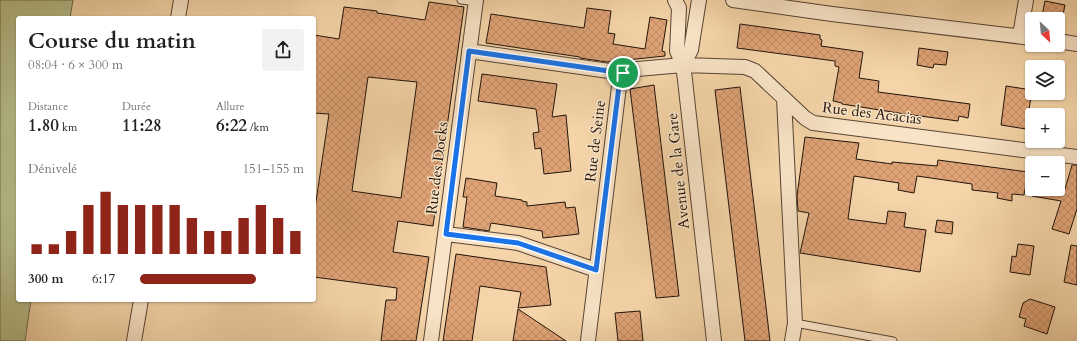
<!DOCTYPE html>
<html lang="fr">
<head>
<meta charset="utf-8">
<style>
	:root { --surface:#fff; --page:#f2f2f2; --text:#222; --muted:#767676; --accent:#8f2418 }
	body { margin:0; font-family:Cardo,serif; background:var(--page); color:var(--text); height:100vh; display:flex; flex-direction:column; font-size:15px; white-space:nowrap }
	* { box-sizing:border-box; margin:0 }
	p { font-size:13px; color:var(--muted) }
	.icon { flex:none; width:22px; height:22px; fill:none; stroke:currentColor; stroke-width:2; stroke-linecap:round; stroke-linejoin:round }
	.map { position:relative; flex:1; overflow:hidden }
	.sheet { position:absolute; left:16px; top:16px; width:300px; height:286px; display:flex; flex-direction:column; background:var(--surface); border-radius:4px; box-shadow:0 1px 3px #0004 }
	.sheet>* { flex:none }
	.needle { width:26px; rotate:154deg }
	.controls { position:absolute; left:1025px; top:12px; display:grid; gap:8px }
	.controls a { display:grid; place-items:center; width:40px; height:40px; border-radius:4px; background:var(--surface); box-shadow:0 1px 3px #0004; font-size:20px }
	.pin { position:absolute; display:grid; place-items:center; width:34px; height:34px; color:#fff; margin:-17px; border:2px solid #fff; border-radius:50%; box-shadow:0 1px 4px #0007 }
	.round { display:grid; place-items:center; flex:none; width:42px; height:42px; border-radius:4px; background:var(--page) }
	.overview { display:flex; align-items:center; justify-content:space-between; height:68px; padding:0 12px }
	h1 { font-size:22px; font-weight:600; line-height:30px }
	.metrics { display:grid; grid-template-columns:repeat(3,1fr); gap:6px; height:68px; padding:4px 12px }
	.metrics div { display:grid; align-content:center }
	.metrics b { font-size:17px; font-weight:600 }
	.metrics small { font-size:11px; font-weight:400 }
	.metrics p { font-size:11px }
	.chart { height:112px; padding:8px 12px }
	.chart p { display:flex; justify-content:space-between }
	.chart svg { width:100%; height:72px; margin-top:4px; stroke:var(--accent); stroke-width:6 }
	ul { padding:0 12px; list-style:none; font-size:13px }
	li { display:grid; grid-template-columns:64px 48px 1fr; align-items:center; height:30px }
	li i { height:10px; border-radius:5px; background:var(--accent) }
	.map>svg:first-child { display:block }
	.green { fill:#b6be8b; stroke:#6c694a }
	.building { fill:url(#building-cross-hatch); stroke:#21140a; fill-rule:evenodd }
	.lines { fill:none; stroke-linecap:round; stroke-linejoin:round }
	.lane-casing { stroke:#564432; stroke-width:9 }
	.street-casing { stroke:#564432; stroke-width:16 }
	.lane { stroke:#f8e3c6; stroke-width:7 }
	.street { stroke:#f8e3c6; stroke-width:14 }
	.route-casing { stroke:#fff; stroke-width:8 }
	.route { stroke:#1a73e8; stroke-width:5 }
	.labels { text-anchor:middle; stroke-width:3; stroke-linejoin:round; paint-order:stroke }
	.street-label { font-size:15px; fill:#21140a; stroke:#f8e3c6 }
</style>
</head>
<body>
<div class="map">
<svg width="1077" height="341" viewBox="0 0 1077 341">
	<defs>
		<pattern id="building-cross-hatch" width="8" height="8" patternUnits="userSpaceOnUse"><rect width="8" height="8" fill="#dfa376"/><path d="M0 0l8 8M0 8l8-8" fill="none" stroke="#bf8b65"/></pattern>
	</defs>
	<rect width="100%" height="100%" fill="#f4d4a8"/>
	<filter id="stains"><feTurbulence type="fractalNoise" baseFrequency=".005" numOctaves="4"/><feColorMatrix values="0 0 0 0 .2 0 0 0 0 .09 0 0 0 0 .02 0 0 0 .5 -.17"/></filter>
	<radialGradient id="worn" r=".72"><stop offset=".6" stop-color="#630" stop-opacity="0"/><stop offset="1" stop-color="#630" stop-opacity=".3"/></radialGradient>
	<path class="green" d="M0 0H73L70 18H18V300H31L25 341H0Z"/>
	<path class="building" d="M1045 1 1065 5 1062 20 1042 16Z
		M429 2 464 7 433 226 398 221 393 252 429 257 416 341H381L386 300H396L397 288 314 277V208H315L329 114 314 113V35L339 39 344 7 377 11V13L425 20ZM368 77 417 82 401 198 352 191Z
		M587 8 611 11 608 33 615 34 613 44 645 49 650 17 667 20 662 51 665 52V56L607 62 580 58V57L486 43 491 14 584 28Z
		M740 24 820 35V39L822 40 821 46 863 52 859 78 879 81 878 92 970 104 968 118 959 116 958 121 905 114 842 104V103L833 101 839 67 835 66V61L737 48Z
		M919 48 948 52 946 65 934 64 933 68 917 65Z
		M482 74 557 84 552 117 566 115 571 171 544 174 541 148 535 149 533 133 539 132 536 109 478 101Z
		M654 85 679 296 656 298 630 89Z
		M1006 86 1032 90 1026 129 1001 125Z
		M740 87 770 341H745L715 90Z
		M805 137 859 143 856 159 892 164V162L937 166 938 160 1028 172 1024 195 1012 194V201L997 198 998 193 972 190V184L917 176 914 193 898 190 899 183 854 176 848 219 886 224 888 211 906 213 904 227 926 230 920 272 800 253 809 213 798 211 797 196Z
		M1072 165H1077V209L1069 234 1052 229 1061 201 1032 196 1033 189H1065Z
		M466 178 497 183 495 196 522 200V201L527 202V206L565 202 566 208 575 207 579 234 543 238 542 231 524 228 491 223 489 231 463 227 467 197H463Z
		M937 220 953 222 952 234 935 232Z
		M1018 244 1034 246 1030 275 1010 272 1012 256 1016 257Z
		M1071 245 1077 246V285L1064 282Z
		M456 254 546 267 551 305 518 308 521 292 480 286 472 341H443Z
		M1030 299 1055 307 1047 334 1024 326 1026 319 1019 317 1023 303Z
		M518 309 566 341H513Z
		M640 311 643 341H618L615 313Z"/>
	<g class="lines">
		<defs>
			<path id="lane" d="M461 0 476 2
				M795 323 893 341"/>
			<path id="street" d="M675 0 679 8 677 51 683 65 685 80 714 341
				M733 0 832 14 1032 38
				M178 18 181 0
				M1020 36 1026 0
				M1058 41 1077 44
				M469 51 623 73
				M683 65 691 50 699 0
				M784 98 795 323 792 341
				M446 234 518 243 596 270
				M134 341 141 300
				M431 341 476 0
				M588 341 620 78 623 73 626 70 683 65 745 67 755 71 805 118 813 123 1077 157"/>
		</defs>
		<use href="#lane" class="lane-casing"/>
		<use href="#street" class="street-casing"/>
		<use href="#lane" class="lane"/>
		<use href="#street" class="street"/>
	</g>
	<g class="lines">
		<defs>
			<path id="route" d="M469 51 623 73 620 78 596 270 518 243 446 234Z"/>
		</defs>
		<use href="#route" class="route-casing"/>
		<use href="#route" class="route"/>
	</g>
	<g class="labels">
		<g class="street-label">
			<text transform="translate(872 113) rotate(7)" y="5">Rue des Acacias</text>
			<text transform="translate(595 141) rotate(-83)" y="5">Rue de Seine</text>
			<text transform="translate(437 168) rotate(-83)" y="5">Rue des Docks</text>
			<text transform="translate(678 171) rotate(-96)" y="5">Avenue de la Gare</text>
		</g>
	</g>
	<rect width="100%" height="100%" filter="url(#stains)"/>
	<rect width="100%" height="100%" fill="url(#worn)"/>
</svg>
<div class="controls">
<a><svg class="needle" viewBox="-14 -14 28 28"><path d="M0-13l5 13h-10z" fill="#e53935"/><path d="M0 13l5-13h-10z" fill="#767676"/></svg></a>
<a><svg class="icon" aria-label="layers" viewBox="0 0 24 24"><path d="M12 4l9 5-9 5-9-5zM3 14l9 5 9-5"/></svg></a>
<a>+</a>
<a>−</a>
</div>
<div class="pin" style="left:623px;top:73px;background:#1e9e55"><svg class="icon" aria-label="arrive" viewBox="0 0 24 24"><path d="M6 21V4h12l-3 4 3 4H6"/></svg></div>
<section class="sheet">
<div class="overview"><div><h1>Course du matin</h1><p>08:04 · 6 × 300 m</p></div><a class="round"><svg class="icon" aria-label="share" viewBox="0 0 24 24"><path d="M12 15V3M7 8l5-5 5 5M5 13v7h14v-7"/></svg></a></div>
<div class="metrics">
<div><p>Distance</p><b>1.80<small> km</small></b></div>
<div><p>Durée</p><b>11:28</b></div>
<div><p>Allure</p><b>6:22<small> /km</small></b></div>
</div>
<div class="chart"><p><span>Dénivelé</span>151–155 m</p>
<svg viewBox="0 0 160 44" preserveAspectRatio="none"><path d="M5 44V38M15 44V38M25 44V30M35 44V14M45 44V6M55 44V14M65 44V14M75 44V14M85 44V14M95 44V22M105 44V30M115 44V30M125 44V22M135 44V14M145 44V22M155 44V30"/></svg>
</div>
<ul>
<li><b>300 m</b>6:17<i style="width:71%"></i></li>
</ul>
</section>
</div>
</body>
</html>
